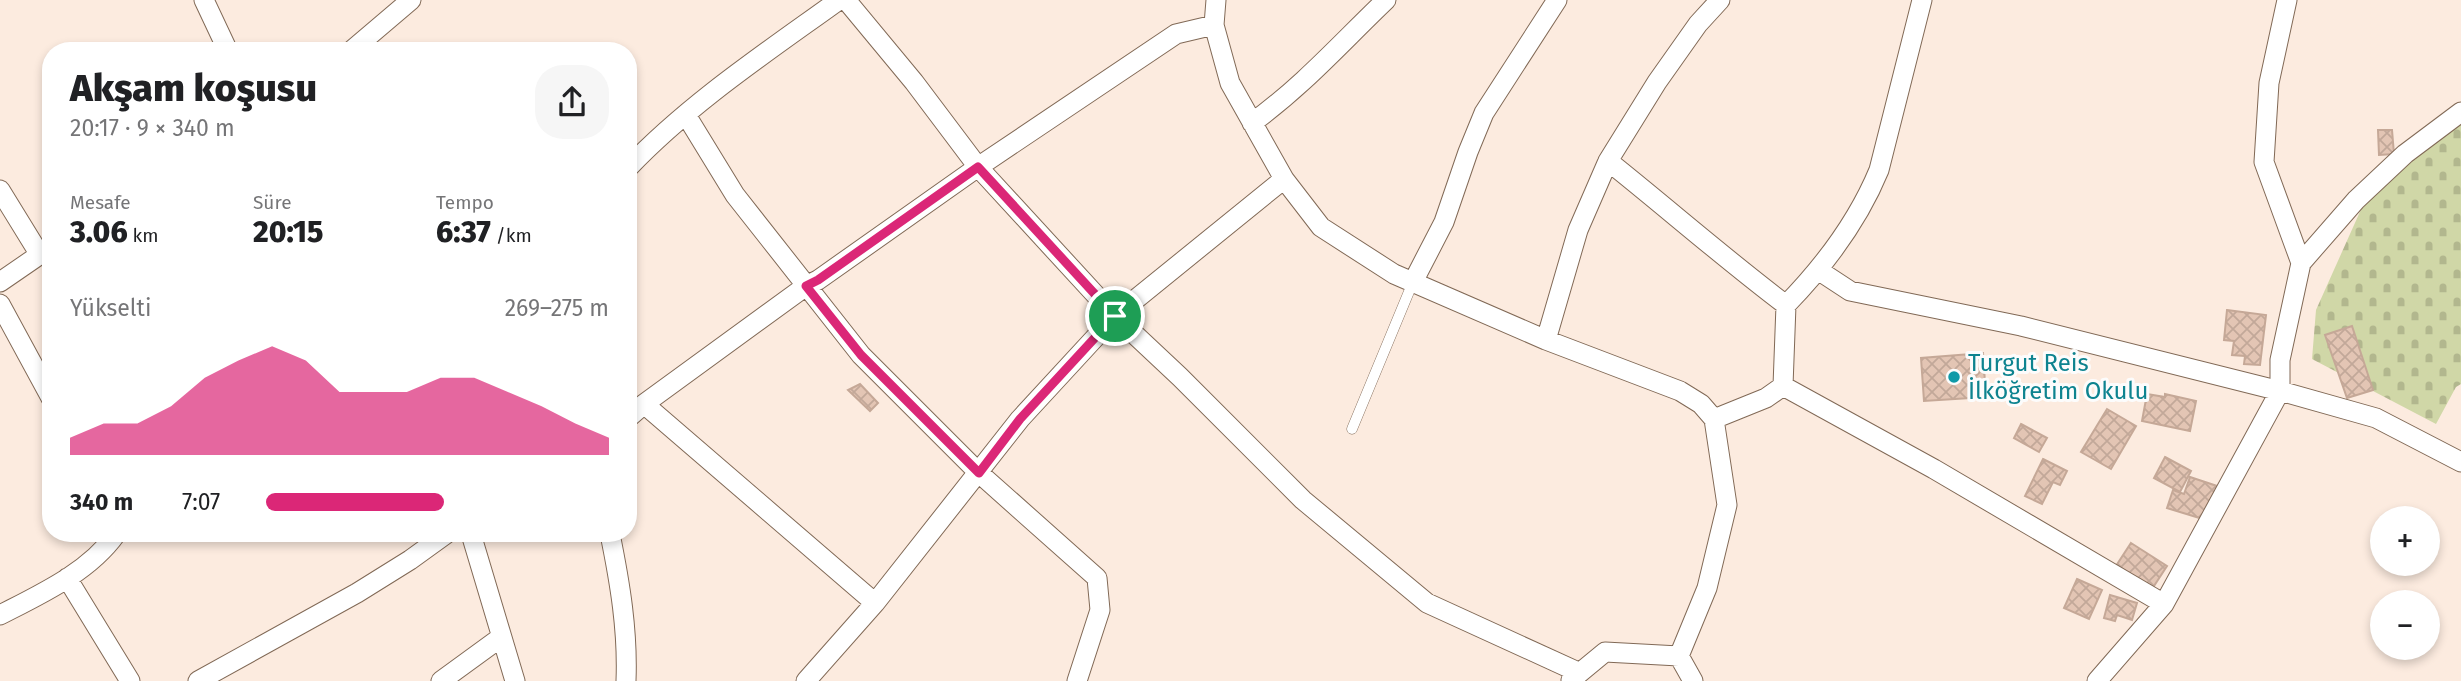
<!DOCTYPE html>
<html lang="tr">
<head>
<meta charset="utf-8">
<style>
	:root { --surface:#fff; --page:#f6f6f6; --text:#202124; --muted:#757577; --accent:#db2777 }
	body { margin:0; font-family:"Fira Sans",sans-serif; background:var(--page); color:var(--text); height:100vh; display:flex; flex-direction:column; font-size:26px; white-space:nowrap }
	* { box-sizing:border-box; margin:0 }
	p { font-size:23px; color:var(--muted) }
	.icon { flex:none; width:38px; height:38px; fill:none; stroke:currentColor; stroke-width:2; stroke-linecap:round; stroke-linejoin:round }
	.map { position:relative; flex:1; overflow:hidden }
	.details { position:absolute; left:42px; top:42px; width:595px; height:500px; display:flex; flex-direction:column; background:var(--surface); border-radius:28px; box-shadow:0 4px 10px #0003 }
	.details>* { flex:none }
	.controls { position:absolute; left:2370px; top:506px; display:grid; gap:14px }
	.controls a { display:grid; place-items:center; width:70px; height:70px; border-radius:50%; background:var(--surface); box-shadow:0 4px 10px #0003; font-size:35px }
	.pin { position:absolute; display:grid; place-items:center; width:60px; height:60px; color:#fff; margin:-30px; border:4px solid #fff; border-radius:50%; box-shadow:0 2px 7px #0007 }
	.round { display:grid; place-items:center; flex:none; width:74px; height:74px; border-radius:28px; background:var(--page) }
	.summary { display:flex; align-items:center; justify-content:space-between; height:119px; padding:0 28px }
	h1 { font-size:38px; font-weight:800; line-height:52px }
	.metrics { display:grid; grid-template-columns:repeat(3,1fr); gap:10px; height:119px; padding:7px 28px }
	.metrics div { display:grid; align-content:center }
	.metrics b { font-size:30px; font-weight:800 }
	.metrics small { font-size:19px; font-weight:400 }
	.metrics p { font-size:19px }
	.chart { height:196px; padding:14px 28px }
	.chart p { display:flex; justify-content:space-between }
	.chart svg { width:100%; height:126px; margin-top:7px; fill:var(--accent); opacity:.7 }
	ul { padding:0 28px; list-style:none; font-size:23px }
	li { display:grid; grid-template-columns:112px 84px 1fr; align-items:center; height:52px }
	li i { height:18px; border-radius:9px; background:var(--accent) }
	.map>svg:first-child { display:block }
	.cemetery { fill:url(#cemetery-stones) }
	.building { fill:url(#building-cross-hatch); stroke:#c5a897; stroke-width:2 }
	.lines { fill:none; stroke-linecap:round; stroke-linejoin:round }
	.lane-casing { stroke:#816956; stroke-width:11 }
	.street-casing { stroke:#816956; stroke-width:21 }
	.lane { stroke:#fff; stroke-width:10 }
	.street { stroke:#fff; stroke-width:19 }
	.route-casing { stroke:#fff; stroke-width:14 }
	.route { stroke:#db2777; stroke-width:9 }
	.culture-dot { fill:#0f9aa8; stroke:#fcfcfc; stroke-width:2.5 }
	.labels { text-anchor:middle; stroke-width:6; stroke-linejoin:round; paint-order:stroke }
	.culture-label { font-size:24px; fill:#0d838f; stroke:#fcfcfc; text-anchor:start }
</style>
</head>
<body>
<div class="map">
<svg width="2461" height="681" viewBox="0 0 2461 681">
	<defs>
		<pattern id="cemetery-stones" width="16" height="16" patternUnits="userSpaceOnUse" patternTransform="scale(1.75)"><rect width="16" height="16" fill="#d0d7a7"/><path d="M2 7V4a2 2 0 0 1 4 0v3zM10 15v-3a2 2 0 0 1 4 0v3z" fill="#b2b78e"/></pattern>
		<pattern id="building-cross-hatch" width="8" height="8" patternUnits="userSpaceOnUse" patternTransform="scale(1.75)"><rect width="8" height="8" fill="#e3c5b4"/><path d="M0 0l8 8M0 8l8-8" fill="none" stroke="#c2a899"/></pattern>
	</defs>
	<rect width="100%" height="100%" fill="#fcebdf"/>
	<path class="cemetery" d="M2461 121V384L2456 387 2436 424 2312 359 2316 310 2367 196Z"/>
	<path class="building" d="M2378 130H2392L2394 154 2379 155Z
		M2227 310 2266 315 2260 365 2244 364 2245 356 2232 355 2234 341 2224 340Z
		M2352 326 2373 390 2347 398 2325 335Z
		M1983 353 1986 397 1924 401 1921 358Z
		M860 384 878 403 870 411 848 390Z
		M2147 394 2165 397V394L2196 401 2190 431 2142 421Z
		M2107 409 2136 426 2111 469 2081 452Z
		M2021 424 2047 438 2039 452 2014 438Z
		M2165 457 2191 471 2180 492 2154 478Z
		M2043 459 2067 471 2060 485 2053 482 2042 504 2025 496Z
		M2190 477 2217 486 2206 520 2167 508 2173 490 2184 494Z
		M2131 543 2167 566 2150 592 2114 569Z
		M2077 579 2102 590 2089 619 2064 608Z
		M2110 595 2137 603 2132 620 2117 615 2115 621 2104 618Z"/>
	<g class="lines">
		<defs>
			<path id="lane" d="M1352 429 1413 282"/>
			<path id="street" d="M204 0 228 51
				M846 0 914 82 978 167 1115 316 1180 377 1303 500 1427 603 1578 672
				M1216 0 1214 25 1230 83 1284 179 1321 227 1394 274 1546 340 1680 391 1701 404 1714 419 1766 398 1783 386 1786 305C1824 266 1858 221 1879 170L1922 0
				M2287 0 2269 83 2264 162 2301 263
				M351 51 411 0
				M686 115 735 195 861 355 979 473 1097 578 1100 610 1077 681
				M1252 123C1304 85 1340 44 1386 0
				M1608 161C1667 208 1725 259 1786 305
				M628 168C690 103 767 52 839 0
				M0 190 40 255
				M1818 270 1850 291 2021 326 2280 391 2376 418 2461 462
				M0 282 48 249
				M1413 282 1444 222 1468 152 1484 113 1557 0
				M0 304 51 398
				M1546 340 1578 230 1608 161 1657 82 1698 24 1720 0
				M1783 386 1934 469 2164 604
				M644 404 875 603
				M628 418 644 404 806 286 818 280 978 167 1176 34 1214 25
				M471 534 515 681
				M610 534C620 583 628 631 626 681
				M67 578 130 681
				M0 615C41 594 89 572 116 534
				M1679 656 1693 681
				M1571 680 1605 652 1679 656 1707 588 1727 505 1714 419
				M198 681 357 593 410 560 446 534
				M441 681 500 638
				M806 681 875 603 1020 419 1115 316 1284 179
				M2097 681 2164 604 2280 391V360L2301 263 2356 200 2405 154 2461 112"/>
		</defs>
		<use href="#lane" class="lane-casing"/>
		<use href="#street" class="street-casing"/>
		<use href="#lane" class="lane"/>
		<use href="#street" class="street"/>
	</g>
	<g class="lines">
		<defs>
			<path id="route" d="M978 167 1115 316 1020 419 979 473 861 355 806 286 818 280Z"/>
		</defs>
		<use href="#route" class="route-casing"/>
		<use href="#route" class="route"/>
	</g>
	<circle class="culture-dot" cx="1954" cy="377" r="7"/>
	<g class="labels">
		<g class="culture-label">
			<text x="1968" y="371">Turgut Reis<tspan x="1968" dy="28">İlköğretim Okulu</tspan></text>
		</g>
	</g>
</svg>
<div class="controls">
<a>+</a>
<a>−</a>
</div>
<div class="pin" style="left:1115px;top:316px;background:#1e9e55"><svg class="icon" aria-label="arrive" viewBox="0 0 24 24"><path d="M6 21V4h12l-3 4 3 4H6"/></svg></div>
<section class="details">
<div class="summary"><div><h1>Akşam koşusu</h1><p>20:17 · 9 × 340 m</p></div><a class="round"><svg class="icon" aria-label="share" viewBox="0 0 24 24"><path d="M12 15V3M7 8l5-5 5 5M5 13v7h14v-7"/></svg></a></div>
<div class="metrics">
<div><p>Mesafe</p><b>3.06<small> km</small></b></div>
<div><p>Süre</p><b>20:15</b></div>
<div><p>Tempo</p><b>6:37<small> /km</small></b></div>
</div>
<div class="chart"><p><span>Yükselti</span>269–275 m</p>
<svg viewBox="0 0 160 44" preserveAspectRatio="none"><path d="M0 44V38L10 33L20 33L30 27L40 17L50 11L60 6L70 11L80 22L90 22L100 22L110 17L120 17L130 22L140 27L150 33L160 38V44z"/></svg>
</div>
<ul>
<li><b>340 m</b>7:07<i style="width:52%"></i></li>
</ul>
</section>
</div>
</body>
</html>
